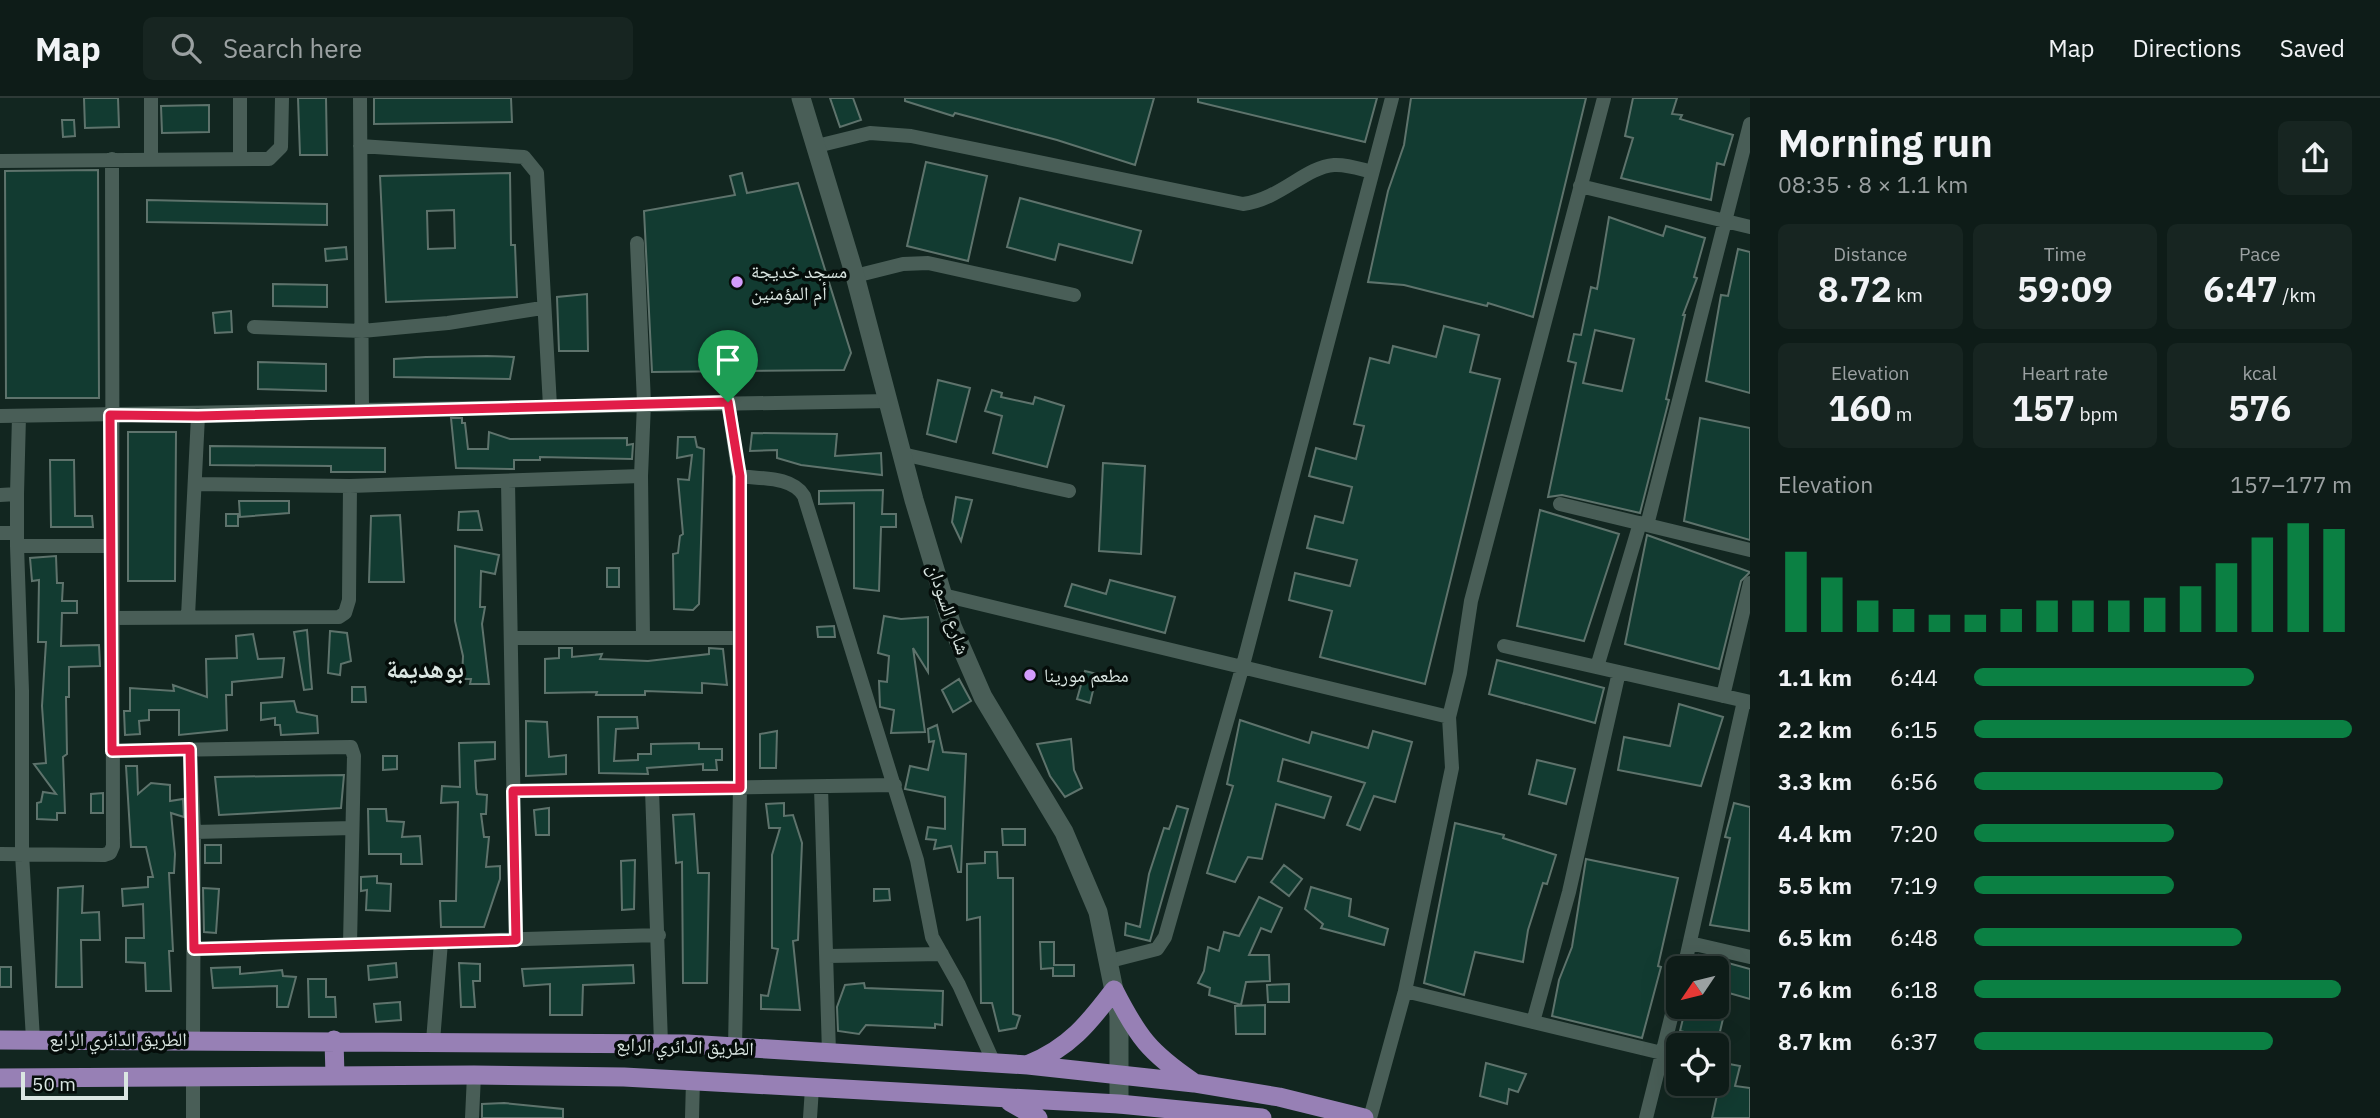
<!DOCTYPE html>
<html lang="en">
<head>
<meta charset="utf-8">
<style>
	:root { --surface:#0e1c18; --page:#172521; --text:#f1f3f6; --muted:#9ba1a2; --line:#2e3a37; --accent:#0b8043 }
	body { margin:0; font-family:"IBM Plex Sans","Noto Naskh Arabic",sans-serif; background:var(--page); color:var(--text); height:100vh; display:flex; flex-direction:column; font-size:26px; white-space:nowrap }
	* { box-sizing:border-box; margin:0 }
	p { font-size:23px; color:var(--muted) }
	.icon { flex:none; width:38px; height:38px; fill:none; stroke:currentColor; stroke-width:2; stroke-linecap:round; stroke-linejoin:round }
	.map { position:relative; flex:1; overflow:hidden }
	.sheet { display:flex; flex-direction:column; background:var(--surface); width:630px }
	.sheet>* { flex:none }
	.needle { width:46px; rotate:235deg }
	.tools { position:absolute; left:1666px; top:858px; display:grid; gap:14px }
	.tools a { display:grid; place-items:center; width:63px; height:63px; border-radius:10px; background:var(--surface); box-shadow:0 7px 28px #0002,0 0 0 2px var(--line); font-size:35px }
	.scale { position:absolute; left:21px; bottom:18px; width:107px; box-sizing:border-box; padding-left:7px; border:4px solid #dae6e2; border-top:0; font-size:19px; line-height:24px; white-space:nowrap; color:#dae6e2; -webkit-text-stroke:5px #050d0a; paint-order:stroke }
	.pin { position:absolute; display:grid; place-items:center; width:60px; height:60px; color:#fff; margin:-72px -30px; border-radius:50% 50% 50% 0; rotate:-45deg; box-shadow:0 0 7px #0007 }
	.pin .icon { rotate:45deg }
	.round { display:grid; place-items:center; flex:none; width:74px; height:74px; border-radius:10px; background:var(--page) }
	.overview { display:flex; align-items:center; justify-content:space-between; height:119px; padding:0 28px }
	h1 { font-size:38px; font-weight:700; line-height:52px }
	.metrics { display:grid; grid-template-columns:repeat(3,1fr); gap:10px; height:119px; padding:7px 28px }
	.metrics div { display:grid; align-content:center; border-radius:10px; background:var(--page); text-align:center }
	.metrics b { font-size:35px; font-weight:700 }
	.metrics small { font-size:19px; font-weight:400 }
	.metrics p { font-size:19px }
	.chart { height:196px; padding:14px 28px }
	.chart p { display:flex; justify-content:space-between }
	.chart svg { width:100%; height:126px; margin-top:7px; stroke:var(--accent); stroke-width:6 }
	ul { padding:0 28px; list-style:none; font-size:23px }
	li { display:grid; grid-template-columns:112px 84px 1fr; align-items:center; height:52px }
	li i { height:18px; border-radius:9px; background:var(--accent) }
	header { display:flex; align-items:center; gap:42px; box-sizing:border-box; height:98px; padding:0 35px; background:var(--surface); border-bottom:2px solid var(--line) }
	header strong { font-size:33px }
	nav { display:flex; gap:38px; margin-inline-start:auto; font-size:24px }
	.search { width:490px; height:63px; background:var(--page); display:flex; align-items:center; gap:18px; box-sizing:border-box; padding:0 24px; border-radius:10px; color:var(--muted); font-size:26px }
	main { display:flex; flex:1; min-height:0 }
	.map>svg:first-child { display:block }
	.building { fill:#123b31; stroke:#5e736c; stroke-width:2; fill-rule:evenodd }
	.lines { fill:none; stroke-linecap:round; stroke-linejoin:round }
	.minor { stroke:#495e57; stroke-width:14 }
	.secondary { stroke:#495e57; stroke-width:19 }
	.primary { stroke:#9780b5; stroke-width:19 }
	.route-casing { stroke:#fff; stroke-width:14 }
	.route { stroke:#e11d48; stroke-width:9 }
	.poi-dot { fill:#d39cfc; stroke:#050d0a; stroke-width:2.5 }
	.labels { text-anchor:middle; stroke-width:7; stroke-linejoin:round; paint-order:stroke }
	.poi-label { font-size:19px; fill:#dae6e2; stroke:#050d0a; text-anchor:start }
	.street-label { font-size:19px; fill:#dae6e2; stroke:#050d0a }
	.district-label { font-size:26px; font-weight:bold; fill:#dae6e2; stroke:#050d0a }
</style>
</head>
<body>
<header>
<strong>Map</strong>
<div class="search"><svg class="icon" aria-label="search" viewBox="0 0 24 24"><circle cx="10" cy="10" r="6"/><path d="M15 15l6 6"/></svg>Search here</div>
<nav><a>Map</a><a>Directions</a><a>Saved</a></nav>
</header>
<main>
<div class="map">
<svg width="1750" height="1020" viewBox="0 0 1750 1020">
	<rect width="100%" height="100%" fill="#122620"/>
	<path class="building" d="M84 0H118L119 29 85 30Z
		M298 0H326L327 57H300Z
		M374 0H511L512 24 374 26Z
		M830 0H853L861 22 840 29Z
		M905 0H1154L1135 67 1057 42 955 15 953 18 905 3Z
		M1198 0H1377L1365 44 1198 4Z
		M1411 0H1586L1533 219 1488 205 1487 208 1404 187 1368 184 1388 93 1404 47Z
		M1633 0H1677L1672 16 1682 17 1680 21 1733 37 1724 67 1717 65 1711 102 1621 80 1633 40 1625 38Z
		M209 7V34L162 35 161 8Z
		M62 22H74L75 38 63 39Z
		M926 64 987 78 968 163 907 148Z
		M98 72 99 300H6L5 73Z
		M510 75 511 147H515L517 199 386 204 380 78ZM454 112 455 150 428 151 427 113Z
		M742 75 747 95 798 85 851 255 844 272 652 274 644 113 735 97 730 78Z
		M1020 100 1141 133 1132 165 1059 146 1055 162 1007 149Z
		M147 102 327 106V127L147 124Z
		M1609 119 1663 138 1666 128 1705 140 1694 179 1697 180 1683 217H1685L1666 301 1669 302 1640 415 1562 397 1548 399 1576 265 1568 263 1574 236 1581 237 1591 189 1597 191ZM1595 232 1634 241 1622 293 1583 285Z
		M346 149 347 161 326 163 325 151Z
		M1738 151 1750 154V295L1706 283 1721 197 1728 198Z
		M273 186 327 187V209L273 208Z
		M587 196 588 253H559L557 199Z
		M231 213 232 234 215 235 213 215Z
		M1444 228 1479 237 1470 274 1500 281 1425 586 1320 559 1332 513 1289 502 1295 475 1350 488 1357 462 1307 450 1315 418 1343 425 1352 389 1309 378 1316 350 1356 361 1364 328 1354 326 1370 260 1389 265 1393 248 1436 259Z
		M426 259 487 258 514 259 510 281 394 279V261Z
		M258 264 326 266V293L258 291Z
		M938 282 970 290 956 344 927 336Z
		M992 292 1002 295 1001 299 1033 306 1035 299 1064 308 1047 369 993 355 1002 318 985 313Z
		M451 320H462V325H465L468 351H488L489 334 510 341 627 340V347L633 346 632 361 540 359V362H514V371L456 370Z
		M1700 320 1750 330V442L1684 423Z
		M128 334H176L175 483H128Z
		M752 335 837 336 835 358 881 355 882 377 801 367 777 360V352L750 353Z
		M678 339H695L697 349 704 351 699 506 693 512 674 511 673 456 678 455 680 438 683 436 678 381 689 382 692 357 677 360Z
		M210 348 385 350V374H331V368L210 367Z
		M50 362H74L75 418H92L93 429H51Z
		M1103 365 1145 368 1141 456 1099 453Z
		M883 392 882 416H896V429H881L879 493 854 490V405L819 406V393Z
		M956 399 972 402 961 443 952 424Z
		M239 403H289V415L240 419Z
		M1540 412 1619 436 1584 543 1517 528Z
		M478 413 482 432H458L459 414Z
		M226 416H238V428H226Z
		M400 417 404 484H369L371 418Z
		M1647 437 1750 474 1741 483 1719 571 1625 546Z
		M455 448 499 457 495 476 481 473 480 509H485L482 526 489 586H470L471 581H462L463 558 455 523Z
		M56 458 57 485H63L62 503H77V515H62L61 548 99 547 100 568 69 569V599H66L67 656 63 659 65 715H57V722L37 721V705L41 704 43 694 56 696 34 666 46 665 42 608 46 544H38L39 482 32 483 30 460Z
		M607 470H619V489H607Z
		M1110 482 1175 499 1165 535 1065 508 1072 486 1106 496Z
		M884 518 901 521 928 519V574L913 550 925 634 891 635 894 612 880 609 879 583 887 584 889 558 878 555Z
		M834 528 835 539H818L817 529Z
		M307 532 312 591 304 592 294 534Z
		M330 533 347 535 351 563 341 566 340 577 328 575Z
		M253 536 258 561 284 560 282 579 232 584V597H226L227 632 179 637V612H149V622L139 623 140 636 125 637 124 613H130V590L174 593 173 587 207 599 206 561 237 560 236 538Z
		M559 550H572V559L602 556 600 561 648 563 709 556V550L723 551 727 587 702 585V595L645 593V597H596L597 594 545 595V561L559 560Z
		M1497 562 1604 590 1595 625 1489 596Z
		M1085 573 1097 576 1090 605 1077 601Z
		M959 581 971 603 953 614 942 592Z
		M352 589H365L366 604H352Z
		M294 603 297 614 317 618 318 635 281 637 280 627H275V620L261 622V605Z
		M1679 606 1723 619 1701 688 1618 672 1624 639 1670 648Z
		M598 619H637L638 630 616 631 614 663 638 662V656H651V646L699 645V651H722V662H716L717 672H703V666L647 670 648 676 599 675Z
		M1240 622 1309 645 1312 634 1368 650 1373 633 1412 644 1395 704 1374 698 1360 732 1347 727 1365 685 1283 661 1278 683 1331 699 1324 720 1276 706 1262 761 1248 759 1235 784 1207 775 1233 688 1227 686Z
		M526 623 547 624 549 659 566 657V676L526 678Z
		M937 627 943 654 966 656 961 774H958L951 748 934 751 936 742 926 741 928 729 945 731V699L905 691 910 668 928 672 934 643 929 644 928 631Z
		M777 633 776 670H760V636Z
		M1071 641 1074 672 1082 690 1065 699 1050 678 1037 646Z
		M495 644V661L475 663 476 690 477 696 487 697 486 716H481L484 739H489L486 769 500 768V781L484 829H441L440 803H456L458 704 441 705 442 688 460 689 459 645Z
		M383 658H397V671L383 672Z
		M1537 662 1575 671 1566 706 1529 696Z
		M126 668H137L138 696 151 685 170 687V703L183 701 184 719 171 715 175 756 174 775H169L173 853H169L171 893H146L145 865 126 864V840H144L143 806 123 808 122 791 148 789V779H153L146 749H131Z
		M344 677 341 710 219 717 215 679Z
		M103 695V715H91V696Z
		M784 705V718L793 717 802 745 798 842 793 843 800 912 761 911V897L768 898 778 851 772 850V757L780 730H769L766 706Z
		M1734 705 1750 709 1749 833 1710 827 1730 740 1725 739Z
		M1177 708 1188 711 1150 843 1125 837 1126 825 1140 829 1149 776 1164 730 1169 731Z
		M549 710V737H536L534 712Z
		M368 711H386L387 723 404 724 402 739 420 738 422 766H401V756H369Z
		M694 716 698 775H709L707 885H683L682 764 676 765 673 717Z
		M1455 725 1504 737 1503 740 1556 757 1547 786 1543 785 1528 832 1523 864 1475 854 1464 897 1424 885Z
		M1002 731H1025V747H1003Z
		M205 747H221V765H205Z
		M985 754H997L998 780H1013V916L1020 918 1016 930 999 933 992 905H981L980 819 967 822V766L985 765Z
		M1586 761 1678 780 1658 868 1661 869 1642 940 1552 918 1559 882 1572 849Z
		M635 762 634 811 622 812 621 763Z
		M1284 767 1302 781 1289 798 1271 784Z
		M377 778V785L391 786 390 813 366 812 367 792 361 793V779Z
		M83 788 82 815 99 814 100 842H81L82 889H56L58 790Z
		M1311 789 1351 801 1349 818 1388 831 1384 847 1321 830 1323 826 1305 811Z
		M203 790 219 791 216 835 204 834Z
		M874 791H889L890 802 874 803Z
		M1259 799 1282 810 1271 834 1261 830 1249 857H1269L1270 883 1246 884 1241 907 1209 897 1210 890 1198 885 1204 873 1208 849 1219 853 1224 834 1239 838Z
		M1040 844H1054V867H1074V878H1053V870L1041 871Z
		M1699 857 1750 871V901L1729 895 1718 942 1680 933 1686 908H1717V870H1695Z
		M396 865 397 879 369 882 368 868Z
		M459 865 480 866V883H473L475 909H461Z
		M633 867 634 885 583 887 582 917H550V886L524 888 522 871Z
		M0 869H11V889H0Z
		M240 869V876L282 872 283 878 296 879 288 909H277V888L213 890 211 870Z
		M308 881H326V899H335L336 919H309Z
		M864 885 865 890 943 893 942 927 935 926V930L866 927 859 936 838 933 837 909 845 887Z
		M1289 886V904H1268L1267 887Z
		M400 904 401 922 376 924 374 906Z
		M1265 907V936H1236L1235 908Z
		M1486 965 1526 976 1518 994 1509 991 1507 1006 1480 998Z
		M1724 965 1740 968 1735 988 1750 990V1020H1712Z
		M504 1005 563 1011V1020H482V1006Z"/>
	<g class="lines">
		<path class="minor" d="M151 0V60
			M360 0 362 313
			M360 48 524 59 537 75 550 308
			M817 48 870 35 911 38 1243 106C1281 101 1305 69 1334 67 1347 66 1360 71 1372 74
			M240 59V0
			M0 63 269 61 281 49 282 0
			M1580 88 1750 129
			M637 145 644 305 641 378 643 539
			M855 178 903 166 928 165 1074 197
			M254 229 362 233 448 225 542 210
			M728 304 739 378 740 690 735 949
			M0 318 890 303
			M902 356 1069 393
			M739 378C760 381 792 378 804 398L917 762 932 839 959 887 994 965
			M508 384 516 842
			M195 386 350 388 641 378
			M17 396 19 318
			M0 397 17 396V448
			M1560 406 1750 452
			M1647 427 1750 26
			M0 435H17
			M943 497 1449 619
			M188 518 198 318
			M112 520 339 519 345 515 349 502 350 388
			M512 540H739
			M1504 548 1750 604
			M1597 569 1640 425
			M1723 598 1750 485
			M190 651 194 734 193 941
			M112 653 351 649 354 658 350 846
			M821 689 829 955
			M652 692 661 945
			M513 693 895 687
			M194 734 352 730
			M0 756 104 757 110 755 113 748 112 61
			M1690 845 1750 859
			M194 851 659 837
			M828 858 942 856
			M1110 863 1157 851 1165 839 1243 567 1392 0
			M1684 870 1744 603
			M1405 893 1662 955
			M1533 924 1569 794 1619 574
			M33 941 22 756V593L17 448H112
			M433 943 441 844
			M193 1020V978
			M472 1020 474 977
			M692 1020 693 982
			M810 1020 812 990
			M1370 1020 1405 893 1452 670 1449 619 1460 575 1471 503 1604 0
			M1646 1020 1678 892"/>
		<path class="secondary" d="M801 0 855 178 914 402 952 528 983 599 1064 734 1098 814 1119 917V1006"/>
		<path class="primary" d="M0 942 687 946 1028 967 1194 985 1279 999 1364 1020
			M334 942 335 978
			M1029 966C1069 950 1089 925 1114 892 1138 939 1149 954 1193 984
			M0 980 474 977 624 979 1119 1006 1262 1020
			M1010 1004 1038 1020"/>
	</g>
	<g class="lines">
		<defs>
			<path id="route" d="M728 304 740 378V690L513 693 516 842 194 851 190 651 112 653 110 317 198 318Z"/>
		</defs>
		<use href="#route" class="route-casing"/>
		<use href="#route" class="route"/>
	</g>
	<g class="poi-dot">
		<circle cx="737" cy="184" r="7"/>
		<circle cx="1030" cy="577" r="7"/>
	</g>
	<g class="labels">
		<g class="poi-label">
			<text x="751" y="180">مسجد خديجة<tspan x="751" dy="22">أم المؤمنين</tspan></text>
			<text x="1044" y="584">مطعم مورينا</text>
		</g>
		<g class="street-label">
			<text transform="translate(949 511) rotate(71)" y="7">شارع السودان</text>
			<text x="118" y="948">الطريق الدائري الرابع</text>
			<text transform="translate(685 948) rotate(2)" y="7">الطريق الدائري الرابع</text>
		</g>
		<g class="district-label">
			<text x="425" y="580">بوهديمة</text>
		</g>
	</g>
</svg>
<div class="tools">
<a><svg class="needle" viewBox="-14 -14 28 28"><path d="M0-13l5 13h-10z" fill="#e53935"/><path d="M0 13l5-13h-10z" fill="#9ba1a2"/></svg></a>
<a><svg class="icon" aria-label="locate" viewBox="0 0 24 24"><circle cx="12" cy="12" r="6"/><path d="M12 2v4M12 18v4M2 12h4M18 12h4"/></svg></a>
</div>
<div class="scale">50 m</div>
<div class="pin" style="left:728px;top:304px;background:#1e9e55"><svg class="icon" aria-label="arrive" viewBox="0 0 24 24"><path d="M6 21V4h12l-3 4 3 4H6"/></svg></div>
</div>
<section class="sheet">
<div class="overview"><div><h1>Morning run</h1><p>08:35 · 8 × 1.1 km</p></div><a class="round"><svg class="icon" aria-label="share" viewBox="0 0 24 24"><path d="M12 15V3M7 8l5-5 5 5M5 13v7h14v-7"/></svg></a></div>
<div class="metrics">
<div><p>Distance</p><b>8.72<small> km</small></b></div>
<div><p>Time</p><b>59:09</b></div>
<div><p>Pace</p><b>6:47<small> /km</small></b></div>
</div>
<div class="metrics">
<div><p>Elevation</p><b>160<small> m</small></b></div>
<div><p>Heart rate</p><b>157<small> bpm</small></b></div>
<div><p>kcal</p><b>576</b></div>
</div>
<div class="chart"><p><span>Elevation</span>157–177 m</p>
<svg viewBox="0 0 160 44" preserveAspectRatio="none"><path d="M5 44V16M15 44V25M25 44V33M35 44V36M45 44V38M55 44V38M65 44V36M75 44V33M85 44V33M95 44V33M105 44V32M115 44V28M125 44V20M135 44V11M145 44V6M155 44V8"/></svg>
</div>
<ul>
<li><b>1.1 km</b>6:44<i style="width:74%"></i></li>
<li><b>2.2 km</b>6:15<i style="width:100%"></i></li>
<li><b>3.3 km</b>6:56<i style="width:66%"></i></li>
<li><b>4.4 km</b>7:20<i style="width:53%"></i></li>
<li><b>5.5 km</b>7:19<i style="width:53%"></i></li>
<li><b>6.5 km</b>6:48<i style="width:71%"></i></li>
<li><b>7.6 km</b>6:18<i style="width:97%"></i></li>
<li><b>8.7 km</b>6:37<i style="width:79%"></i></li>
</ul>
</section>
</main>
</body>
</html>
